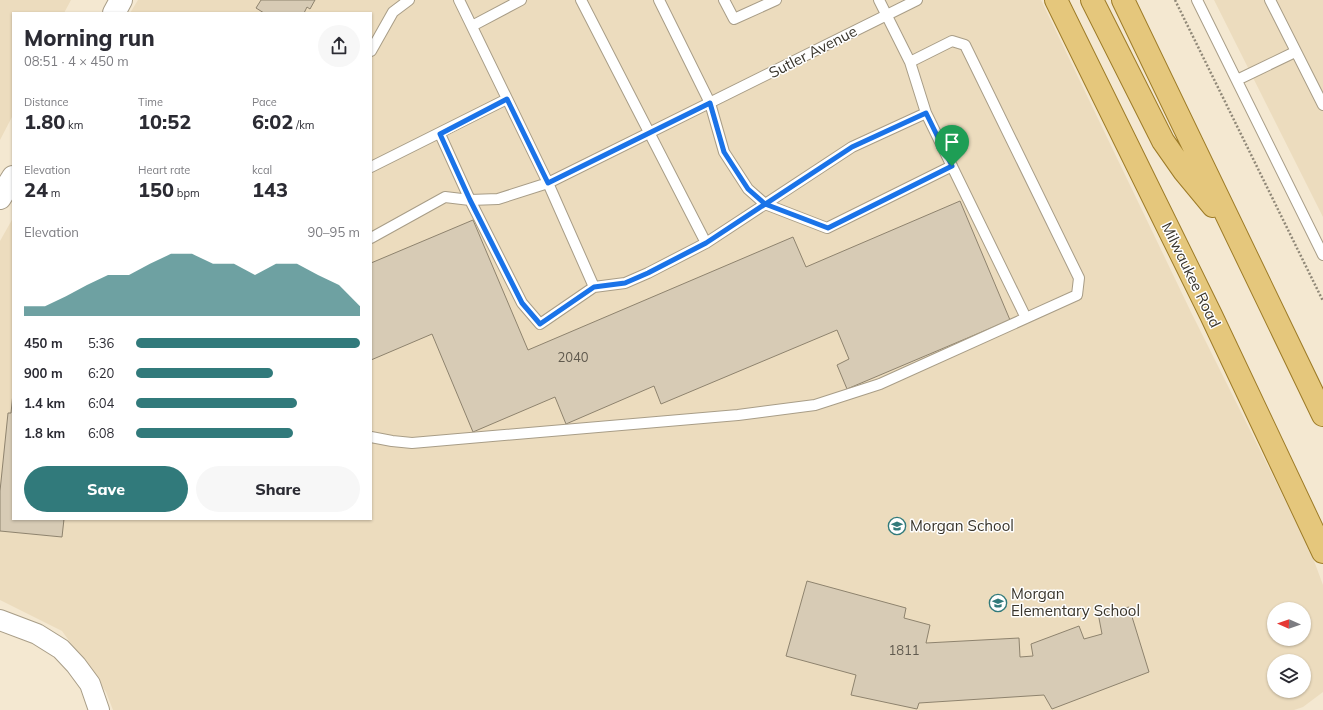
<!DOCTYPE html>
<html lang="en">
<head>
<meta charset="utf-8">
<style>
	:root { --surface:#fff; --page:#f7f7f7; --text:#2b2b33; --muted:#7c7c81; --accent:#317a7b }
	body { margin:0; font-family:Mulish,sans-serif; background:var(--page); color:var(--text); height:100vh; display:flex; flex-direction:column; font-size:15px; white-space:nowrap }
	* { box-sizing:border-box; margin:0 }
	p { font-size:13px; color:var(--muted) }
	.icon { flex:none; width:22px; height:22px; fill:none; stroke:currentColor; stroke-width:2; stroke-linecap:round; stroke-linejoin:round }
	.map { position:relative; flex:1; overflow:hidden }
	.details { position:absolute; left:12px; top:12px; width:360px; height:508px; display:flex; flex-direction:column; background:var(--surface); border-radius:0px; box-shadow:0 1px 3px #0004 }
	.details>* { flex:none }
	.needle { width:26px; rotate:272deg }
	.fabs { position:absolute; left:1267px; top:602px; display:grid; gap:8px }
	.fabs a { display:grid; place-items:center; width:44px; height:44px; border-radius:50%; background:var(--surface); box-shadow:0 1px 3px #0004; font-size:20px }
	.pin { position:absolute; display:grid; place-items:center; width:34px; height:34px; color:#fff; margin:-41px -17px; border-radius:50% 50% 50% 0; rotate:-45deg; box-shadow:0 0 4px #0007 }
	.pin .icon { rotate:45deg }
	.round { display:grid; place-items:center; flex:none; width:42px; height:42px; border-radius:21px; background:var(--page) }
	.overview { display:flex; align-items:center; justify-content:space-between; height:68px; padding:0 12px }
	h1 { font-size:22px; font-weight:800; line-height:30px }
	.metrics { display:grid; grid-template-columns:repeat(3,1fr); gap:6px; height:68px; padding:4px 12px }
	.metrics div { display:grid; align-content:center }
	.metrics b { font-size:20px; font-weight:800 }
	.metrics small { font-size:11px; font-weight:400 }
	.metrics p { font-size:11px }
	.chart { height:112px; padding:8px 12px }
	.chart p { display:flex; justify-content:space-between }
	.chart svg { width:100%; height:72px; margin-top:4px; fill:var(--accent); opacity:.7 }
	.button { display:flex; gap:8px; margin-top:auto; padding:8px 12px }
	.button a { flex:1; height:46px; border-radius:24px; background:var(--accent); color:#fff; font-size:16px; font-weight:800; line-height:46px; text-align:center }
	.button a+a { background:var(--page); color:var(--text) }
	ul { padding:0 12px; list-style:none; font-size:13px }
	li { display:grid; grid-template-columns:64px 48px 1fr; align-items:center; height:30px }
	li i { height:10px; border-radius:5px; background:var(--accent) }
	.map>svg:first-child { display:block }
	.built { fill:#ecdcbe; fill-rule:evenodd }
	.building { fill:#d7cbb5; stroke:#8e836e }
	.lines { fill:none; stroke-linecap:round; stroke-linejoin:round }
	.service-casing { stroke:#a89d87; stroke-width:12 }
	.minor-casing { stroke:#a89d87; stroke-width:22 }
	.tertiary-casing { stroke:#a89d87; stroke-width:24 }
	.primary-casing { stroke:#9d7b27; stroke-width:24 }
	.path { stroke:#908878; stroke-width:2.5; stroke-dasharray:2 2; stroke-linecap:butt }
	.service { stroke:#fff; stroke-width:10 }
	.minor { stroke:#fff; stroke-width:20 }
	.tertiary { stroke:#fff; stroke-width:22 }
	.primary { stroke:#e5c77c; stroke-width:22 }
	.route-casing { stroke:#fff; stroke-width:8 }
	.route { stroke:#1a73e8; stroke-width:5 }
	.labels { text-anchor:middle; stroke-width:3; stroke-linejoin:round; paint-order:stroke }
	.number-label { font-size:13px; fill:#605a4e }
	.street-label { font-size:15px; fill:#38342b; stroke:#fff }
	.poi-label { font-size:15px; fill:#38342b; stroke:#fff; text-anchor:start }
</style>
</head>
<body>
<div class="map">
<svg width="1323" height="710" viewBox="0 0 1323 710">
	<rect width="100%" height="100%" fill="#f4e8d1"/>
	<path class="built" d="M0 0H71L64 13H13V115L0 140Z
		M138 0H1041L1191 312 1310 550 1323 585V692L1303 707 1294 710H113L106 692 62 631 0 600V241L13 218V519H371V13H130ZM1274 609H1304V639H1274ZM1274 661H1304V691H1274Z
		M1214 0H1323V217Z"/>
	<path class="building" d="M261 0H315L310 9 307 7 304 13H264L256 8Z
		M960 201 1010 320 847 389 837 365 849 359 837 330 661 404 654 386 566 424 555 397 473 432 432 334 371 360V263L473 220 528 350 793 237 806 267Z
		M13 393V519H64L62 537 0 531V491L8 413H11Z
		M807 581 906 608 904 618 930 625 926 643 1019 638 1020 657 1033 656 1031 644 1079 626 1084 639 1102 634 1098 613 1129 607 1149 672 1052 709 1044 695 919 703 917 709 851 695 856 675 786 656Z"/>
	<g class="lines">
		<defs>
			<path id="service" d="M459 0 548 183 594 287
				M581 0 706 243
				M659 0 710 103 724 152 748 189 765 204 827 228 952 166
				M724 0 734 19 776 0
				M1197 0 1323 255
				M1270 0 1323 105
				M472 26 521 0
				M371 51 393 12 409 0
				M910 62 926 113 1026 318
				M1237 80 1295 52
				M440 134 470 200 522 303 540 324 594 287 625 283 648 273 706 243 852 147 926 113
				M371 167 507 99
				M371 238 445 197 470 200 498 199 548 183 917 0
				M371 437 392 441 412 443 738 415 815 405 880 384 1077 295 1079 278 965 45 952 41 910 62 879 0"/>
			<path id="minor" d="M0 620 37 634 61 649 76 665 90 684 99 710"/>
			<path id="tertiary" d="M114 13 121 0
				M0 198 13 177"/>
			<path id="primary" d="M1056 0 1211 315 1323 552
				M1092 0 1163 141 1184 171 1213 206
				M1123 0 1323 415"/>
		</defs>
		<use href="#service" class="service-casing"/>
		<use href="#minor" class="minor-casing"/>
		<use href="#tertiary" class="tertiary-casing"/>
		<use href="#primary" class="primary-casing"/>
		<path class="path" d="M1175 0 1323 301"/>
		<use href="#service" class="service"/>
		<use href="#minor" class="minor"/>
		<use href="#tertiary" class="tertiary"/>
		<use href="#primary" class="primary"/>
	</g>
	<g class="lines">
		<defs>
			<path id="route" d="M952 166 828 228 765 204 748 189 724 152 710 103 548 183 507 99 440 134 470 200 522 303 540 324 594 287 625 283 648 273 706 243 852 147 926 113 952 166"/>
		</defs>
		<use href="#route" class="route-casing"/>
		<use href="#route" class="route"/>
	</g>
	<defs>
		<symbol id="school-ring" viewBox="-11 -11 22 22"><circle r="9.5" fill="#fff" stroke="#317a7b" stroke-width="1.5"/><path d="M0-5L7-2L0 1L-7-2ZM-4 1L0 2.5L4 1V4Q0 6-4 4Z" fill="#317a7b"/></symbol>
	</defs>
	<g fill-rule="evenodd">
		<use href="#school-ring" x="887" y="516" width="20" height="20"/>
		<use href="#school-ring" x="988" y="593" width="20" height="20"/>
	</g>
	<g class="labels">
		<g class="number-label">
			<text x="573" y="362">2040</text>
			<text x="904" y="655">1811</text>
		</g>
		<g class="street-label">
			<text transform="translate(813 52) rotate(-27)" y="5">Sutler Avenue</text>
			<text transform="translate(1191 275) rotate(64)" y="5">Milwaukee Road</text>
		</g>
		<g class="poi-label">
			<text x="910" y="531">Morgan School</text>
			<text x="1011" y="599">Morgan<tspan x="1011" dy="17">Elementary School</tspan></text>
		</g>
	</g>
</svg>
<div class="fabs">
<a><svg class="needle" viewBox="-14 -14 28 28"><path d="M0-13l5 13h-10z" fill="#e53935"/><path d="M0 13l5-13h-10z" fill="#7c7c81"/></svg></a>
<a><svg class="icon" aria-label="layers" viewBox="0 0 24 24"><path d="M12 4l9 5-9 5-9-5zM3 14l9 5 9-5"/></svg></a>
</div>
<div class="pin" style="left:952px;top:166px;background:#1e9e55"><svg class="icon" aria-label="arrive" viewBox="0 0 24 24"><path d="M6 21V4h12l-3 4 3 4H6"/></svg></div>
<section class="details">
<div class="overview"><div><h1>Morning run</h1><p>08:51 · 4 × 450 m</p></div><a class="round"><svg class="icon" aria-label="share" viewBox="0 0 24 24"><path d="M12 15V3M7 8l5-5 5 5M5 13v7h14v-7"/></svg></a></div>
<div class="metrics">
<div><p>Distance</p><b>1.80<small> km</small></b></div>
<div><p>Time</p><b>10:52</b></div>
<div><p>Pace</p><b>6:02<small> /km</small></b></div>
</div>
<div class="metrics">
<div><p>Elevation</p><b>24<small> m</small></b></div>
<div><p>Heart rate</p><b>150<small> bpm</small></b></div>
<div><p>kcal</p><b>143</b></div>
</div>
<div class="chart"><p><span>Elevation</span>90–95 m</p>
<svg viewBox="0 0 160 44" preserveAspectRatio="none"><path d="M0 44V38L10 38L20 32L30 25L40 19L50 19L60 12L70 6L80 6L90 12L100 12L110 19L120 12L130 12L140 19L150 25L160 38V44z"/></svg>
</div>
<ul>
<li><b>450 m</b>5:36<i style="width:100%"></i></li>
<li><b>900 m</b>6:20<i style="width:61%"></i></li>
<li><b>1.4 km</b>6:04<i style="width:72%"></i></li>
<li><b>1.8 km</b>6:08<i style="width:70%"></i></li>
</ul>
<div class="button"><a>Save</a><a>Share</a></div>
</section>
</div>
</body>
</html>
